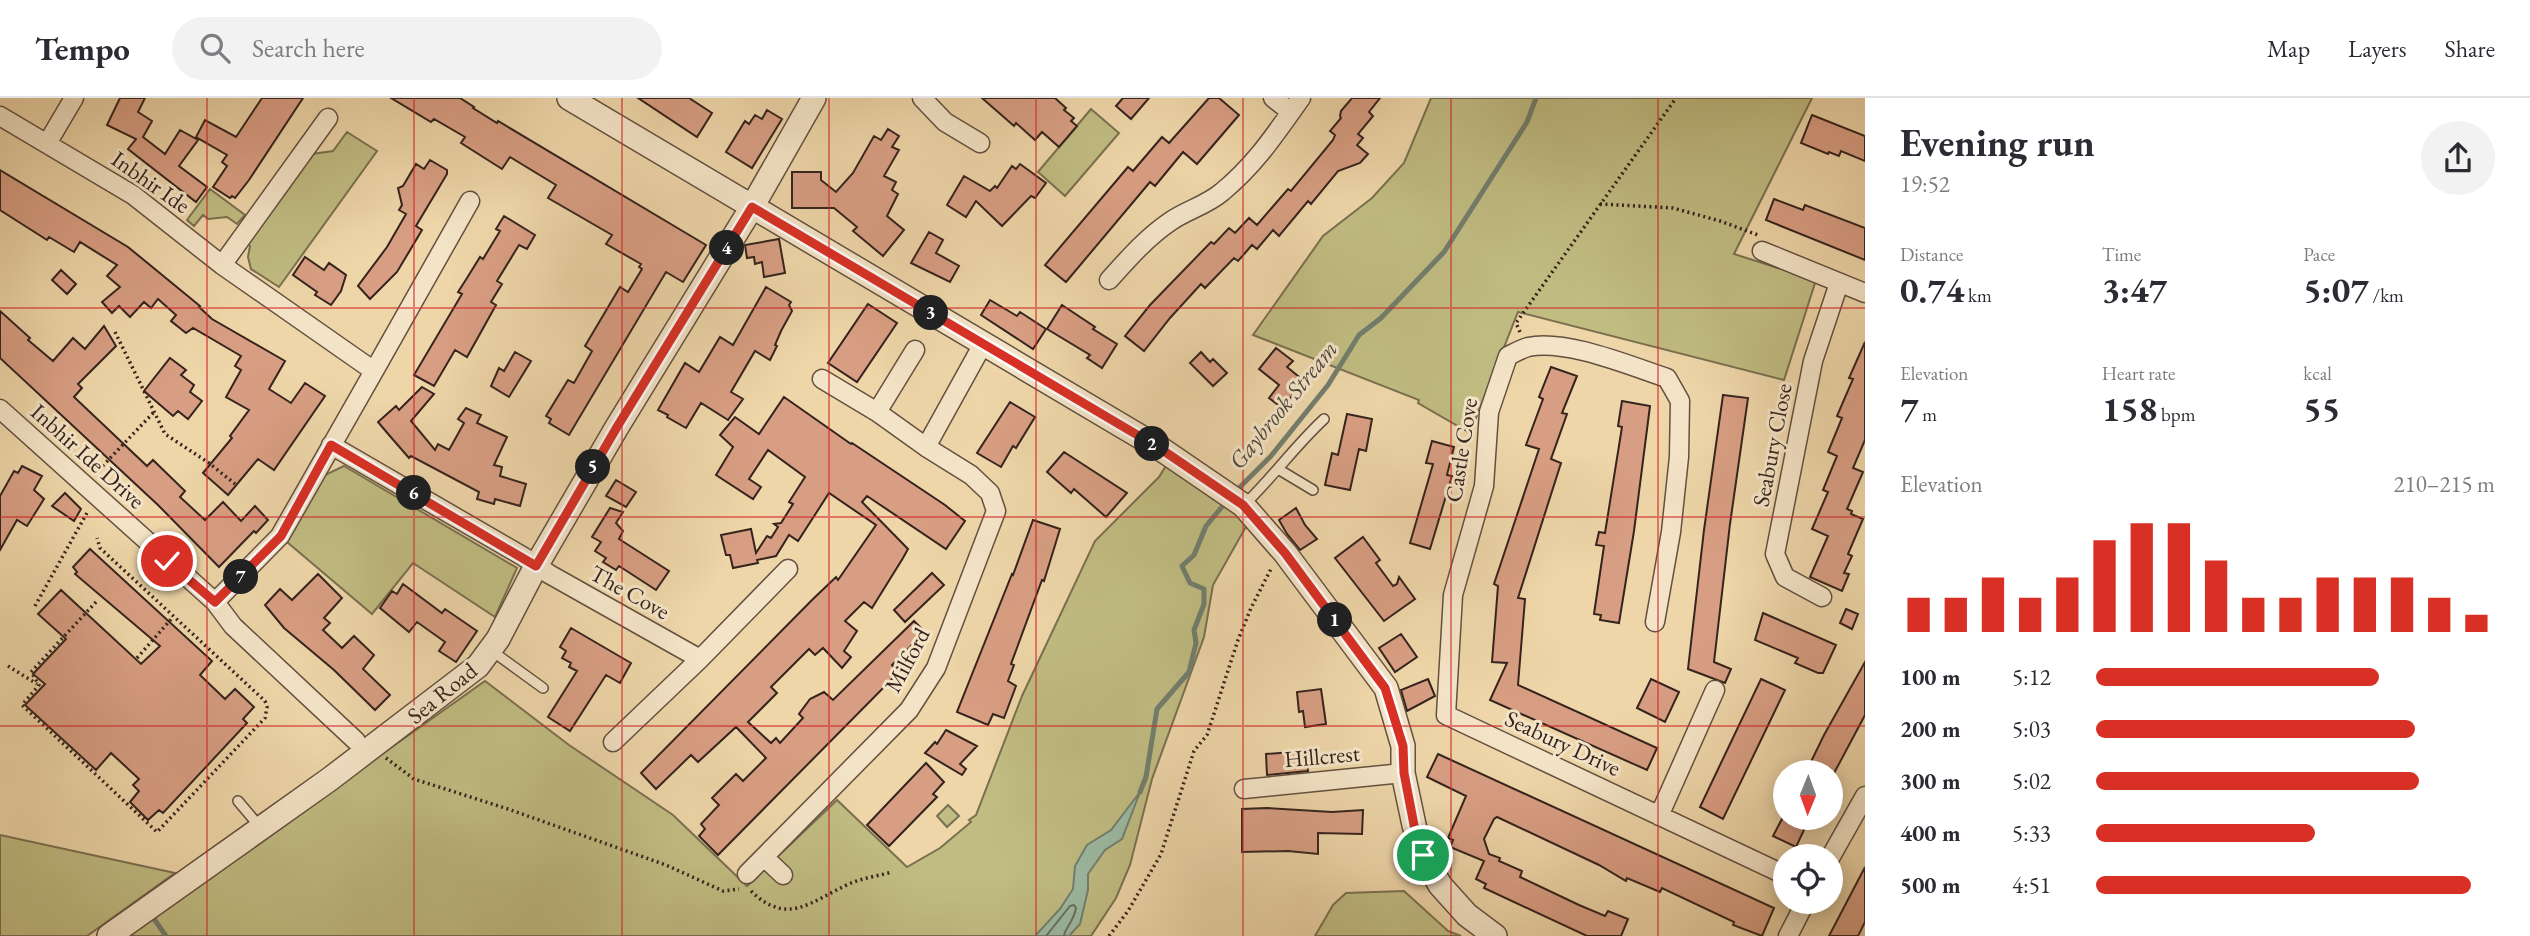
<!DOCTYPE html>
<html lang="en">
<head>
<meta charset="utf-8">
<style>
	:root { --surface:#fff; --page:#f2f2f3; --text:#2b2b33; --muted:#7c7c81; --line:#e1e1e2; --accent:#d93025 }
	body { margin:0; font-family:"EB Garamond",serif; background:var(--page); color:var(--text); height:100vh; display:flex; flex-direction:column; font-size:26px; white-space:nowrap }
	* { box-sizing:border-box; margin:0 }
	p { font-size:23px; color:var(--muted) }
	.icon { flex:none; width:38px; height:38px; fill:none; stroke:currentColor; stroke-width:2; stroke-linecap:round; stroke-linejoin:round }
	.map { position:relative; flex:1; overflow:hidden }
	.details { display:flex; flex-direction:column; background:var(--surface); width:665px }
	.details>* { flex:none }
	.needle { width:46px; rotate:181deg }
	.fabs { position:absolute; left:1773px; top:662px; display:grid; gap:14px }
	.fabs a { display:grid; place-items:center; width:70px; height:70px; border-radius:50%; background:var(--surface); box-shadow:0 4px 18px #0003; font-size:35px }
	.pin { position:absolute; display:grid; place-items:center; width:60px; height:60px; color:#fff; margin:-30px; border:4px solid #fff; border-radius:50%; box-shadow:0 2px 7px #0007 }
	.km { position:absolute; width:35px; height:35px; margin:-18px; border-radius:50%; background:#222; color:#fff; font-size:19px; line-height:35px; text-align:center }
	.round { display:grid; place-items:center; flex:none; width:74px; height:74px; border-radius:37px; background:var(--page) }
	.headline { display:flex; align-items:center; justify-content:space-between; height:119px; padding:0 35px }
	h1 { font-size:38px; font-weight:700; line-height:52px }
	.figures { display:grid; grid-template-columns:repeat(3,1fr); gap:10px; height:119px; padding:7px 35px }
	.figures div { display:grid; align-content:center }
	.figures b { font-size:35px; font-weight:700 }
	.figures small { font-size:19px; font-weight:400 }
	.figures p { font-size:19px }
	.chart { height:196px; padding:14px 35px }
	.chart p { display:flex; justify-content:space-between }
	.chart svg { width:100%; height:126px; margin-top:7px; stroke:var(--accent); stroke-width:6 }
	ul { padding:0 35px; list-style:none; font-size:23px }
	li { display:grid; grid-template-columns:112px 84px 1fr; align-items:center; height:52px }
	li i { height:18px; border-radius:9px; background:var(--accent) }
	header { display:flex; align-items:center; gap:42px; box-sizing:border-box; height:98px; padding:0 35px; background:var(--surface); border-bottom:2px solid var(--line) }
	header strong { font-size:33px }
	nav { display:flex; gap:38px; margin-inline-start:auto; font-size:24px }
	.search { width:490px; height:63px; background:var(--page); display:flex; align-items:center; gap:18px; box-sizing:border-box; padding:0 24px; border-radius:38px; color:var(--muted); font-size:26px }
	main { display:flex; flex:1; min-height:0 }
	.map>svg:first-child { display:block }
	.green { fill:#c0bc82; stroke:#7a7050; stroke-width:2 }
	.water { fill:#9bbaa3; stroke:#727e6d; stroke-width:2 }
	.lines { fill:none; stroke-linecap:round; stroke-linejoin:round }
	.shore { stroke:#686e60; stroke-width:2 }
	.stream { stroke:#727e6d; stroke-width:5 }
	.building { fill:#d89e83; stroke:#35231d; stroke-width:2 }
	.service-casing { stroke:#635040; stroke-width:12 }
	.minor-casing { stroke:#635040; stroke-width:21 }
	.tertiary-casing { stroke:#635040; stroke-width:26 }
	.path { stroke:#35231d; stroke-width:3.5; stroke-dasharray:2 3.5; stroke-linecap:butt }
	.service { stroke:#f4e4c7; stroke-width:9 }
	.minor { stroke:#f4e4c7; stroke-width:18 }
	.tertiary { stroke:#f4e4c7; stroke-width:23 }
	.route-casing { stroke:#fff; stroke-width:14 }
	.route { stroke:#d93025; stroke-width:9 }
	.grid { fill:none; stroke:#d62828; stroke-width:2; stroke-opacity:0.55 }
	.labels { text-anchor:middle; stroke-width:6; stroke-linejoin:round; paint-order:stroke }
	.street-label { font-size:23px; fill:#35231d; stroke:#f4e4c7 }
	.water-label { font-size:24px; font-style:italic; fill:#4e493e; stroke:#f4e4c7 }
</style>
</head>
<body>
<header>
<strong>Tempo</strong>
<div class="search"><svg class="icon" aria-label="search" viewBox="0 0 24 24"><circle cx="10" cy="10" r="6"/><path d="M15 15l6 6"/></svg>Search here</div>
<nav><a>Map</a><a>Layers</a><a>Share</a></nav>
</header>
<main>
<div class="map">
<svg width="1865" height="838" viewBox="0 0 1865 838">
	<rect width="100%" height="100%" fill="#eed6a9"/>
	<filter id="stains"><feTurbulence type="fractalNoise" baseFrequency=".00286" numOctaves="4"/><feColorMatrix values="0 0 0 0 .2 0 0 0 0 .09 0 0 0 0 .02 0 0 0 .5 -.17"/></filter>
	<radialGradient id="worn" r=".72"><stop offset=".6" stop-color="#630" stop-opacity="0"/><stop offset="1" stop-color="#630" stop-opacity=".3"/></radialGradient>
	<path class="green" d="M1431 0H1812L1734 156 1816 182 1784 282 1518 214 1470 335 1418 305 1419 302 1253 237 1323 138 1372 100 1404 65Z
		M1091 11 1119 35 1065 98 1038 74Z
		M347 34 377 53 279 189 251 171 248 159 250 148 247 145 312 56 333 53Z
		M210 91 245 117 237 126 227 119 208 121 203 117 194 128 187 122Z
		M1172 358 1252 418 1213 487 1204 539 1152 681 1130 767 1116 800 1091 838H125L485 583 569 647 673 717 747 788 837 702 907 769 940 750 971 724 969 722 976 717 1022 598 1095 443 1159 379Z
		M344 368 517 470 495 519 413 465 372 516 287 444 325 377Z
		M948 707 959 718 947 729 937 718Z
		M0 737 175 775 87 838H0Z
		M1404 793 1448 833 1461 838H1315L1333 807 1346 795Z"/>
	<path class="water" d="M1140 694 1122 741 1105 752 1088 776V792L1080 826 1069 838H1035L1060 811 1073 791 1075 768 1087 747 1111 732Z"/>
	<g class="lines">
		<path class="shore" d="M1046 838 1070 808 1074 807 1076 810C1074 823 1065 830 1064 838"/>
		<path class="stream" d="M1235 394 1271 358 1328 287 1359 237 1381 220 1444 154 1527 24 1536 0
			M1140 694 1146 679 1157 611 1189 574 1196 545 1194 532 1204 506V491L1190 485 1182 468 1194 457 1206 428 1226 404
			M152 818 166 838"/>
	</g>
	<path class="building" d="M120 0H145L138 14 152 23 143 39 165 56 180 32 198 42 179 68 207 89 196 104 128 51 136 41 107 27Z
		M262 0H303L249 82 235 100 232 98 230 100 213 89 227 68 222 64 227 57 196 39 205 22 236 39Z
		M391 0H460L474 9 473 10 497 25 498 23 706 147 683 184 666 174 569 337 549 325 551 321 546 318 568 282 574 285 592 253 585 248 620 189 628 194 642 171 639 169 641 166 606 146 612 137 548 100 556 87 510 59 502 71 461 45 465 39 434 21 431 24Z
		M638 0H689L712 15 697 39Z
		M982 0H1055L1066 10 1064 12 1074 20 1071 23 1077 28 1059 49 1042 34 1035 42 1016 25 1014 28Z
		M1123 0H1149L1131 21 1116 8Z
		M1209 0H1219L1239 17 1197 66 1183 54 1155 88 1150 84 1066 184 1045 167 1128 69 1133 73 1162 39 1169 45Z
		M1352 0H1380L1369 14 1373 18 1358 36 1363 40 1357 47 1368 56 1360 65 1338 73 1311 106 1308 103 1279 138 1273 132 1257 151 1252 147 1238 163 1234 160 1205 190 1201 186 1170 220 1144 253 1125 238 1150 207 1211 144 1214 146 1229 130 1235 135 1249 120 1257 127 1288 91 1291 93 1333 42 1335 37 1330 33 1341 20 1340 18 1341 13Z
		M767 12 782 21 752 70 726 54 745 23 749 26 755 17 762 21Z
		M1812 17 1865 38V63L1841 53 1839 58 1829 54 1828 56 1801 45Z
		M888 31 899 38 892 49 899 52 884 78 896 84 892 92 898 96 887 118 904 132 883 158 853 133 857 129 834 110H792V74H821V82L836 94 853 75 874 38 881 42Z
		M430 62 447 72V76L416 128 422 132 397 174 370 201 358 188 387 149 406 116 399 112 402 107 398 90 403 88 416 66 424 71Z
		M1020 66 1046 85 1035 100 1031 98 1002 128 976 103 966 119 947 107 964 78 990 93 995 88 997 90 1012 68 1016 71Z
		M0 72 128 149 200 208 199 209 212 221 285 263 269 291 291 305 305 285 325 298 274 372 258 361 228 397 203 375 232 340 230 338 249 312 226 299 241 272 235 268 241 258 193 230 186 235 171 223 176 217 158 201 151 210 144 204 130 219 119 208 112 215 102 204 120 189 107 178 117 167 80 144 74 154 49 139 47 142 0 112Z
		M1774 101 1803 112 1805 107 1865 130V162L1766 122Z
		M504 118 535 137 527 151 519 147 497 183 502 186 491 204 496 207 467 259 455 252 434 288 414 277 462 196 458 194 467 180 480 159 483 161 500 133 496 131Z
		M929 134 943 142 936 155 959 168 950 184 911 165Z
		M779 141 785 175 764 179 762 164 755 166 754 159 747 160 745 147Z
		M305 159 324 172 329 165 346 177 341 193 331 207 315 197 317 194 293 177Z
		M61 172 76 186 67 196 52 182Z
		M766 189 791 204 789 207 792 213 781 233 775 247 777 248 770 262 755 253 731 294 743 301 728 322 701 305 686 330 667 319 668 317 658 312 685 265 699 274 720 239 733 247Z
		M990 202 1017 218 1020 214 1046 231 1033 251 981 217Z
		M868 206 897 225 857 284 828 265Z
		M1062 207 1095 229 1093 231 1117 246 1102 270 1087 260 1090 257 1047 231Z
		M0 213 30 240 28 242 53 263 73 240 85 251 104 228 116 248 78 286 82 290 74 299 147 368 153 362 185 393 180 399 205 422 223 404 241 423 255 408 268 422 256 435 254 433 219 469 158 407 0 260Z
		M1865 244V342L1853 370 1863 374 1847 411 1852 413 1851 416 1863 421 1848 456 1852 458 1844 475 1849 476 1842 493 1810 479 1828 438 1812 431 1828 394 1823 392 1837 358 1828 354 1842 320 1837 318 1853 281 1849 280Z
		M1276 250 1293 263 1287 269 1304 283 1282 310 1269 300 1279 287 1259 271Z
		M515 254 531 263 509 299 491 288 499 270 504 273Z
		M1201 254 1210 264 1213 261 1227 275 1213 288 1190 265Z
		M170 260 186 272 181 277 194 287 190 294 202 303 188 321 178 313 173 318 144 293Z
		M1551 269 1577 278 1562 315 1567 316 1551 361 1561 365 1518 500 1525 501 1518 587 1657 650 1647 672 1490 602 1507 565 1492 564 1498 488 1494 486 1539 351 1526 347 1543 301 1539 299Z
		M422 289 434 296 411 323 435 352 438 346 449 352 464 325 458 321 466 310 481 317 477 325 507 339 494 367 502 369 500 378 526 386 520 408 495 401 494 406 477 401 479 394 411 358 409 360 389 337 378 324 396 308 399 312Z
		M1723 297 1748 300 1730 426 1714 564 1731 571 1725 585 1688 571 1704 432Z
		M784 299 851 346 852 345 945 407 965 423 946 451 867 398 862 404 908 451 903 460 872 510 864 504 845 523 857 533 844 553 851 559 842 570 823 550 815 557 809 551 771 589 777 595 748 624 771 645 776 640 780 645 803 620 799 616 810 601 824 594 833 602 914 523 925 534 892 567 899 574 718 757 699 738 705 731 701 726 719 707 712 700 736 676 743 683 766 660 736 629 698 664 691 657 656 691 641 675 812 502 836 479 838 482 876 427 829 395 798 443 789 437 776 458 757 462 758 465 733 470 730 457H726L721 437 751 431 756 455 767 438 771 440 778 429 774 426 781 425 793 406 789 404 805 379 768 352 749 381 761 389 753 401 716 377 733 349 720 337 735 319 759 336Z
		M1622 303 1650 308 1634 433 1619 525 1600 522 1601 517 1594 516 1604 448 1596 447 1599 434 1605 435 1622 329 1618 328Z
		M1010 304 1035 319 1016 350 1013 348 1001 369 977 355Z
		M1347 316 1372 321 1366 353 1359 351 1350 392 1325 387 1332 355 1338 357Z
		M1432 343 1454 349 1447 377 1452 378 1430 451 1410 445 1433 366 1426 365Z
		M1064 354 1127 395 1106 419 1074 391 1071 395 1047 374Z
		M22 368 42 378 34 392 44 401 27 428 17 422 0 452V398L14 373 18 375Z
		M616 382 636 394 626 409 606 398Z
		M65 395 81 411 74 423 52 408Z
		M610 410 623 414 616 425 623 433 619 441 669 473 656 492 619 468 616 472 603 464 606 460 595 453 601 444 592 439Z
		M1296 410 1305 427 1317 441 1300 452 1287 436 1279 422Z
		M1033 422 1060 431 1044 483 1042 482 1011 566 1014 567 1008 583 1016 588 1004 620 993 616 988 627 957 614 1012 476 1013 477Z
		M1363 439 1380 462 1376 465 1393 488 1397 486 1399 479 1415 501 1384 523 1335 460Z
		M90 451 212 563 200 577 225 601 235 591 254 609 243 621 247 625 163 715 159 712 148 722 130 704 139 693 133 687 139 681 111 655 96 672 25 607 45 586 33 576 66 541 38 516 61 492 141 566 160 548 75 476 77 474 73 469Z
		M932 475 944 487 905 524 894 512Z
		M318 476 342 500 324 520 330 525 323 532 342 550 354 538 374 557 363 571 390 597 375 612 334 572 284 530 265 507 280 491 292 502Z
		M403 486 442 515 445 511 477 533 456 564 439 553 445 544 417 524 409 534 380 510 392 493 397 496Z
		M1846 511 1858 516 1852 531 1840 525Z
		M1763 515 1836 547 1823 575H1818L1795 565 1798 560 1755 542Z
		M571 530 631 565 620 585 606 577 570 633 548 619 577 573 569 569 571 565 562 560 566 553 560 549Z
		M1401 536 1417 559 1395 574 1379 550Z
		M1865 564V617L1832 679 1830 674H1806L1824 637Z
		M1428 581 1435 598 1407 613 1401 592Z
		M1651 581 1679 594 1665 624 1637 610Z
		M1761 581 1785 592 1723 721 1700 709Z
		M1321 591 1326 626 1305 629 1303 613 1299 614 1297 594Z
		M946 632 977 648 960 666 966 671 962 677 925 655 935 644 937 646Z
		M1307 653 1308 673 1267 677 1266 656Z
		M1438 656 1774 810 1762 838 1733 827 1734 824 1662 790 1660 794 1627 780 1626 783 1599 767 1497 719 1494 721 1484 741 1489 756 1500 760 1499 763 1522 773 1520 779 1579 807 1605 818 1608 813 1628 821 1621 838H1587L1484 790 1486 786 1476 781 1484 763 1450 749 1453 742 1448 740 1466 698 1427 679Z
		M926 665 944 684 933 696 937 699 889 748 867 727Z
		M1267 710 1332 714 1363 712 1362 736 1318 735V756L1288 753 1242 754V711Z
		M1783 719H1810L1796 749 1773 738Z
		M1865 769V824L1858 838H1829Z"/>
	<g class="lines">
		<defs>
			<path id="service" d="M1278 371 1313 392
				M1245 406C1273 379 1295 348 1324 321
				M492 553 543 590
				M238 703 260 729"/>
			<path id="minor" d="M922 0 945 24 980 45
				M1273 0 1291 14
				M0 18 133 97 222 167 374 273 280 438 215 504
				M48 44 74 0
				M1762 153 1865 195
				M222 167 328 20
				M1109 182C1128 161 1147 139 1171 123 1187 112 1207 107 1222 94 1256 66 1276 35 1301 0
				M374 273 470 103
				M0 311 215 504 233 528 356 643
				M877 314 915 252
				M331 347 524 459 549 476 700 561
				M926 349 983 246
				M1822 499 1785 479 1775 456 1813 263 1839 185
				M1655 524 1671 434 1679 359 1680 303 1667 280C1630 268 1567 241 1528 249 1521 251 1514 255 1508 258L1489 314 1484 388 1453 497 1446 617 1785 777
				M613 644 700 561 788 471
				M1244 691 1403 675
				M1659 718 1715 592
				M764 759 783 777
				M1830 760 1865 698
				M747 776 909 612 936 570 996 413 990 395 971 377 926 349 877 314 822 281
				M1788 838 1806 803"/>
			<path id="tertiary" d="M569 0 1161 351 1243 407 1285 455 1386 590 1403 648V675L1414 727 1423 757 1440 787 1467 817 1495 838
				M109 838 330 681 478 568 498 541 536 468 617 329 752 109 814 0"/>
		</defs>
		<use href="#service" class="service-casing"/>
		<use href="#minor" class="minor-casing"/>
		<use href="#tertiary" class="tertiary-casing"/>
		<path class="path" d="M1600 106 1673 110 1720 123 1758 137
			M115 234 165 336 209 365 235 386
			M1520 234 1516 225 1676 0
			M95 376 154 314
			M96 504 31 574 39 587 22 607 157 734 265 620 267 609 265 603 100 450 97 440
			M35 508 88 413
			M137 560 173 519
			M8 568 37 586
			M386 660 414 681 508 711 666 767 723 793 739 791
			M751 793C788 829 811 803 849 786 862 780 878 778 892 774
			M1109 838 1128 813 1161 756 1194 653 1207 637 1238 542 1251 510 1272 469"/>
		<use href="#service" class="service"/>
		<use href="#minor" class="minor"/>
		<use href="#tertiary" class="tertiary"/>
	</g>
	<g class="lines">
		<defs>
			<path id="route" d="M167 463 215 504 281 438 331 347 536 468 617 329 752 109 1161 351 1243 407 1285 455 1385 590 1403 648 1404 675 1414 727 1423 757"/>
		</defs>
		<use href="#route" class="route-casing"/>
		<use href="#route" class="route"/>
	</g>
	<path class="grid" d="M207 0V838M414 0V838M622 0V838M829 0V838M1036 0V838M1243 0V838M1451 0V838M1658 0V838M0 210H1865M0 419H1865M0 628H1865"/>
	<g class="labels">
		<g class="street-label">
			<text transform="translate(151 84) rotate(35)" y="8">Inbhir Ide</text>
			<text transform="translate(1772 347) rotate(-79)" y="8">Seabury Close</text>
			<text transform="translate(1461 352) rotate(-81)" y="8">Castle Cove</text>
			<text transform="translate(88 358) rotate(42)" y="8">Inbhir Ide Drive</text>
			<text transform="translate(630 494) rotate(29)" y="8">The Cove</text>
			<text transform="translate(907 562) rotate(-62)" y="8">Milford</text>
			<text transform="translate(442 595) rotate(-39)" y="8">Sea Road</text>
			<text transform="translate(1563 645) rotate(25)" y="8">Seabury Drive</text>
			<text transform="translate(1322 658) rotate(-5)" y="8">Hillcrest</text>
		</g>
		<g class="water-label">
			<text transform="translate(1283 307) rotate(-51)" y="8">Gaybrook Stream</text>
		</g>
	</g>
	<rect width="100%" height="100%" filter="url(#stains)"/>
	<rect width="100%" height="100%" fill="url(#worn)"/>
</svg>
<div class="fabs">
<a><svg class="needle" viewBox="-14 -14 28 28"><path d="M0-13l5 13h-10z" fill="#e53935"/><path d="M0 13l5-13h-10z" fill="#7c7c81"/></svg></a>
<a><svg class="icon" aria-label="locate" viewBox="0 0 24 24"><circle cx="12" cy="12" r="6"/><path d="M12 2v4M12 18v4M2 12h4M18 12h4"/></svg></a>
</div>
<div class="pin" style="left:1423px;top:757px;background:#1e9e55"><svg class="icon" aria-label="arrive" viewBox="0 0 24 24"><path d="M6 21V4h12l-3 4 3 4H6"/></svg></div>
<div class="pin" style="left:167px;top:463px;background:#d93025"><svg class="icon" aria-label="check" viewBox="0 0 24 24"><path d="M5 12l5 5 9-10"/></svg></div>
<b class="km" style="left:1335px;top:522px">1</b>
<b class="km" style="left:1152px;top:346px">2</b>
<b class="km" style="left:931px;top:215px">3</b>
<b class="km" style="left:727px;top:150px">4</b>
<b class="km" style="left:593px;top:369px">5</b>
<b class="km" style="left:414px;top:395px">6</b>
<b class="km" style="left:241px;top:479px">7</b>
</div>
<section class="details">
<div class="headline"><div><h1>Evening run</h1><p>19:52</p></div><a class="round"><svg class="icon" aria-label="share" viewBox="0 0 24 24"><path d="M12 15V3M7 8l5-5 5 5M5 13v7h14v-7"/></svg></a></div>
<div class="figures">
<div><p>Distance</p><b>0.74<small> km</small></b></div>
<div><p>Time</p><b>3:47</b></div>
<div><p>Pace</p><b>5:07<small> /km</small></b></div>
</div>
<div class="figures">
<div><p>Elevation</p><b>7<small> m</small></b></div>
<div><p>Heart rate</p><b>158<small> bpm</small></b></div>
<div><p>kcal</p><b>55</b></div>
</div>
<div class="chart"><p><span>Elevation</span>210–215 m</p>
<svg viewBox="0 0 160 44" preserveAspectRatio="none"><path d="M5 44V32M15 44V32M25 44V25M35 44V32M45 44V25M55 44V12M65 44V6M75 44V6M85 44V19M95 44V32M105 44V32M115 44V25M125 44V25M135 44V25M145 44V32M155 44V38"/></svg>
</div>
<ul>
<li><b>100 m</b>5:12<i style="width:71%"></i></li>
<li><b>200 m</b>5:03<i style="width:80%"></i></li>
<li><b>300 m</b>5:02<i style="width:81%"></i></li>
<li><b>400 m</b>5:33<i style="width:55%"></i></li>
<li><b>500 m</b>4:51<i style="width:94%"></i></li>
</ul>
</section>
</main>
</body>
</html>
